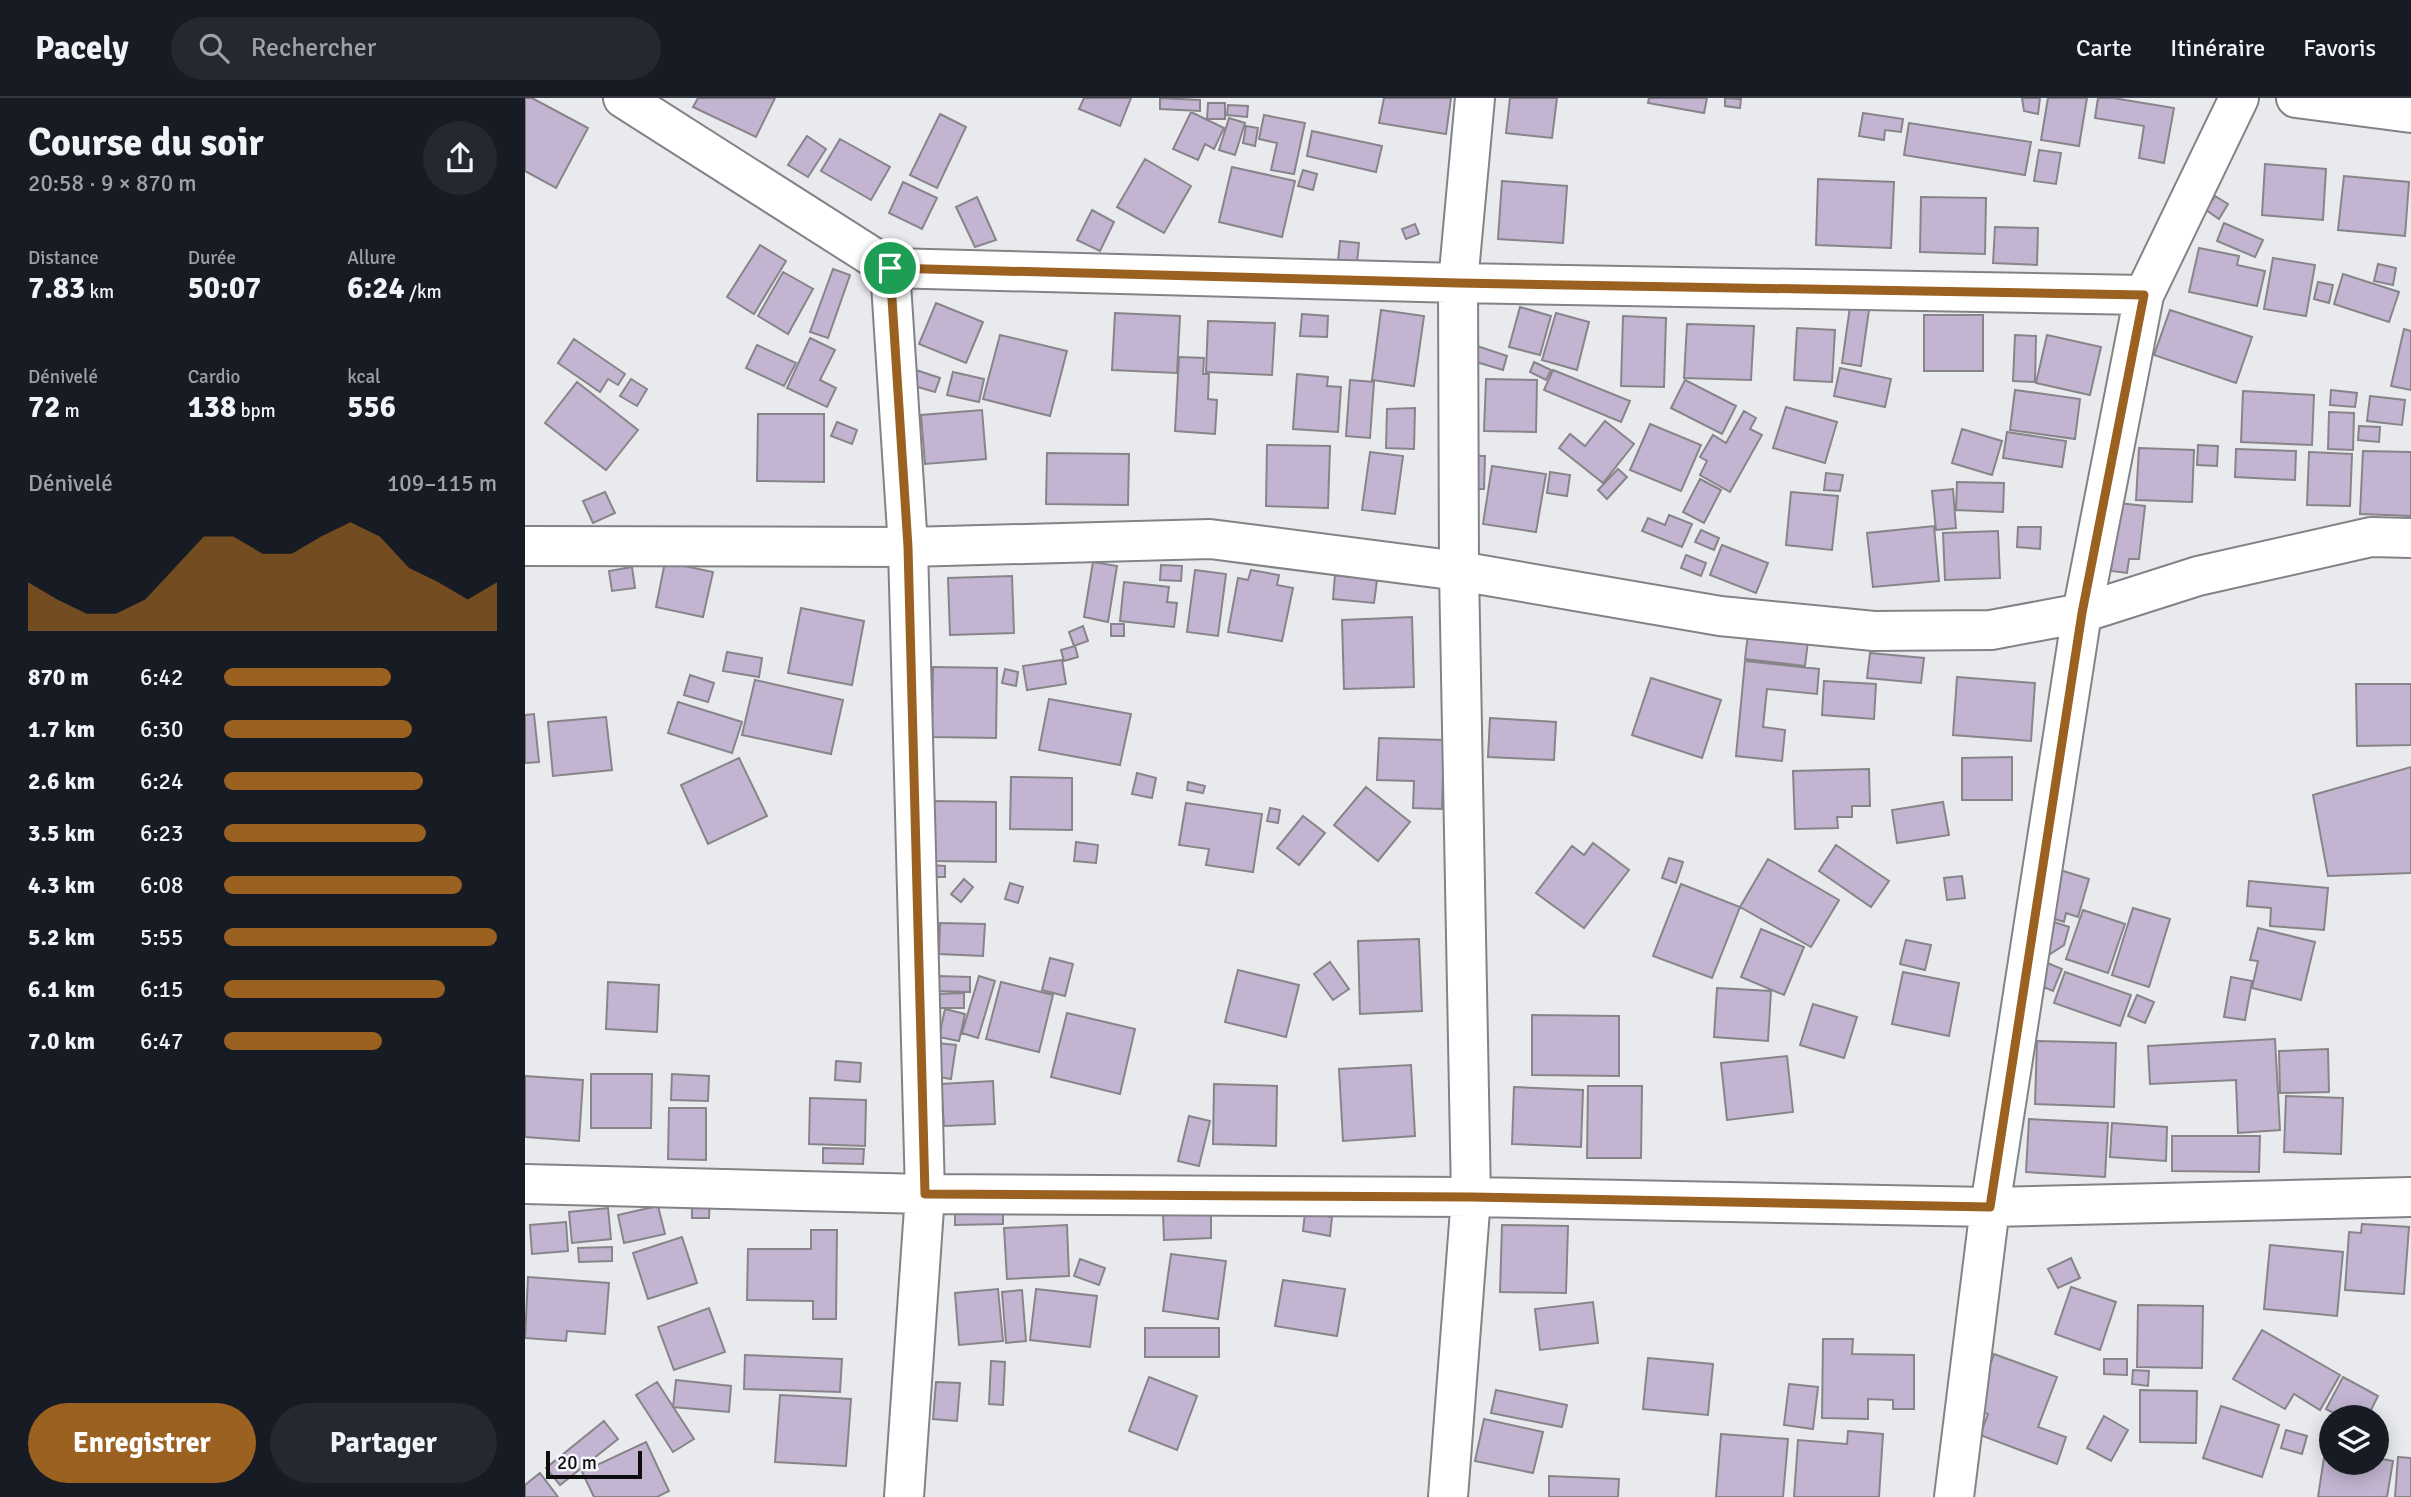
<!DOCTYPE html>
<html lang="fr">
<head>
<meta charset="utf-8">
<style>
	:root { --surface:#171b24; --page:#242831; --text:#f1f3f6; --muted:#9ea1a6; --line:#363941; --accent:#9b6120 }
	body { margin:0; font-family:Signika,sans-serif; background:var(--page); color:var(--text); height:100vh; display:flex; flex-direction:column; font-size:26px; white-space:nowrap }
	* { box-sizing:border-box; margin:0 }
	p { font-size:23px; color:var(--muted) }
	.icon { flex:none; width:38px; height:38px; fill:none; stroke:currentColor; stroke-width:2; stroke-linecap:round; stroke-linejoin:round }
	.map { position:relative; flex:1; overflow:hidden }
	.drawer { display:flex; flex-direction:column; background:var(--surface); width:525px }
	.drawer>* { flex:none }
	.tools { position:absolute; left:1794px; top:1307px; display:grid; gap:14px }
	.tools a { display:grid; place-items:center; width:70px; height:70px; border-radius:50%; background:var(--surface); box-shadow:0 4px 18px #0003; font-size:35px }
	.scale { position:absolute; left:21px; bottom:18px; width:96px; box-sizing:border-box; padding-left:7px; border:4px solid #0e0e0f; border-top:0; font-size:19px; line-height:24px; white-space:nowrap; color:#0e0e0f; -webkit-text-stroke:5px #f6f7fb; paint-order:stroke }
	.pin { position:absolute; display:grid; place-items:center; width:60px; height:60px; color:#fff; margin:-30px; border:4px solid #fff; border-radius:50%; box-shadow:0 2px 7px #0007 }
	.round { display:grid; place-items:center; flex:none; width:74px; height:74px; border-radius:37px; background:var(--page) }
	.summary { display:flex; align-items:center; justify-content:space-between; height:119px; padding:0 28px }
	h1 { font-size:38px; font-weight:800; line-height:52px }
	.figures { display:grid; grid-template-columns:repeat(3,1fr); gap:10px; height:119px; padding:7px 28px }
	.figures div { display:grid; align-content:center }
	.figures b { font-size:30px; font-weight:800 }
	.figures small { font-size:19px; font-weight:400 }
	.figures p { font-size:19px }
	.chart { height:196px; padding:14px 28px }
	.chart p { display:flex; justify-content:space-between }
	.chart svg { width:100%; height:126px; margin-top:7px; fill:var(--accent); opacity:.7 }
	.primary-button { display:flex; gap:14px; margin-top:auto; padding:14px 28px }
	.primary-button a { flex:1; height:80px; border-radius:42px; background:var(--accent); color:#fff; font-size:28px; font-weight:800; line-height:80px; text-align:center }
	.primary-button a+a { background:var(--page); color:var(--text) }
	ul { padding:0 28px; list-style:none; font-size:23px }
	li { display:grid; grid-template-columns:112px 84px 1fr; align-items:center; height:52px }
	li i { height:18px; border-radius:9px; background:var(--accent) }
	header { display:flex; align-items:center; gap:42px; box-sizing:border-box; height:98px; padding:0 35px; background:var(--surface); border-bottom:2px solid var(--line) }
	header strong { font-size:33px }
	nav { display:flex; gap:38px; margin-inline-start:auto; font-size:24px }
	.search { width:490px; height:63px; background:var(--page); display:flex; align-items:center; gap:18px; box-sizing:border-box; padding:0 24px; border-radius:38px; color:var(--muted); font-size:26px }
	main { display:flex; flex:1; min-height:0 }
	.map>svg:first-child { display:block }
	.building { fill:#c3b5d1; stroke:#878589; stroke-width:2 }
	.lines { fill:none; stroke-linecap:round; stroke-linejoin:round }
	.minor-casing { stroke:#838387; stroke-width:42 }
	.minor { stroke:#fff; stroke-width:38 }
	.route-casing { stroke:#fff; stroke-width:14 }
	.route { stroke:#9b6120; stroke-width:9 }
</style>
</head>
<body>
<header>
<strong>Pacely</strong>
<div class="search"><svg class="icon" aria-label="search" viewBox="0 0 24 24"><circle cx="10" cy="10" r="6"/><path d="M15 15l6 6"/></svg>Rechercher</div>
<nav><a>Carte</a><a>Itinéraire</a><a>Favoris</a></nav>
</header>
<main>
<section class="drawer">
<div class="summary"><div><h1>Course du soir</h1><p>20:58 · 9 × 870 m</p></div><a class="round"><svg class="icon" aria-label="share" viewBox="0 0 24 24"><path d="M12 15V3M7 8l5-5 5 5M5 13v7h14v-7"/></svg></a></div>
<div class="figures">
<div><p>Distance</p><b>7.83<small> km</small></b></div>
<div><p>Durée</p><b>50:07</b></div>
<div><p>Allure</p><b>6:24<small> /km</small></b></div>
</div>
<div class="figures">
<div><p>Dénivelé</p><b>72<small> m</small></b></div>
<div><p>Cardio</p><b>138<small> bpm</small></b></div>
<div><p>kcal</p><b>556</b></div>
</div>
<div class="chart"><p><span>Dénivelé</span>109–115 m</p>
<svg viewBox="0 0 160 44" preserveAspectRatio="none"><path d="M0 44V27L10 33L20 38L30 38L40 33L50 22L60 11L70 11L80 17L90 17L100 11L110 6L120 11L130 22L140 27L150 33L160 27V44z"/></svg>
</div>
<ul>
<li><b>870 m</b>6:42<i style="width:61%"></i></li>
<li><b>1.7 km</b>6:30<i style="width:69%"></i></li>
<li><b>2.6 km</b>6:24<i style="width:73%"></i></li>
<li><b>3.5 km</b>6:23<i style="width:74%"></i></li>
<li><b>4.3 km</b>6:08<i style="width:87%"></i></li>
<li><b>5.2 km</b>5:55<i style="width:100%"></i></li>
<li><b>6.1 km</b>6:15<i style="width:81%"></i></li>
<li><b>7.0 km</b>6:47<i style="width:58%"></i></li>
</ul>
<div class="primary-button"><a>Enregistrer</a><a>Partager</a></div>
</section>
<div class="map">
<svg width="1886" height="1399" viewBox="0 0 1886 1399">
	<rect width="100%" height="100%" fill="#e9eaee"/>
	<path class="building" d="M0 0H7L63 30 31 90 0 73Z
		M173 0H250L231 39 168 9Z
		M559 0H606L595 28 554 11Z
		M635 0 675 2V13L635 11Z
		M859 0H926L921 36 854 25Z
		M985 0H1032L1027 40 981 35Z
		M1124 0H1182L1179 15 1123 5Z
		M1200 0 1216 1 1215 10 1200 8Z
		M1497 0H1515L1513 16 1499 13Z
		M1523 0H1562L1554 48 1516 42Z
		M1573 0H1588L1649 10 1639 65 1614 60 1619 28 1570 20Z
		M683 5H700V21H682Z
		M703 7 723 8 722 19 702 17Z
		M666 14 699 30 689 51 680 46 673 62 648 51Z
		M1338 15 1378 21 1376 34 1360 32 1359 42 1334 38Z
		M415 16 441 29 412 90 385 77Z
		M739 17 780 25 769 76 746 72 752 45 734 41Z
		M704 20 720 25 710 57 694 52Z
		M1384 25 1506 44 1500 77 1379 57Z
		M721 28 733 30 730 48 718 45Z
		M787 33 857 48 851 74 782 58Z
		M282 38 301 51 283 79 263 67Z
		M315 41 365 69 346 102 296 73Z
		M1514 52 1536 55 1531 86 1509 83Z
		M620 61 666 88 639 135 592 109Z
		M1740 66 1801 71 1798 122 1737 117Z
		M707 69 770 83 757 139 694 124Z
		M778 72 792 76 788 92 773 88Z
		M1819 78 1884 84 1880 138 1813 132Z
		M1293 81 1369 84 1366 150 1291 147Z
		M977 83 1042 88 1038 145 973 141Z
		M378 84 412 100 397 131 364 115Z
		M1690 98 1703 106 1694 121 1681 112Z
		M452 99 471 142 450 149 431 109Z
		M1396 99 1461 100 1460 156 1395 154Z
		M567 112 589 124 575 153 552 142Z
		M1699 125 1738 142 1730 159 1692 143Z
		M890 126 894 136 881 141 877 131Z
		M1470 129 1513 130 1512 167 1468 165Z
		M815 143 834 145 832 165 813 163Z
		M235 147 261 163 229 216 202 199Z
		M1674 150 1714 158 1712 167 1740 173 1732 208 1664 194Z
		M1748 160 1790 167 1781 218 1739 211Z
		M1853 166 1871 170 1868 187 1849 183Z
		M308 171 325 177 303 240 285 234Z
		M258 174 288 191 263 236 233 218Z
		M1818 176 1874 194 1864 224 1809 206Z
		M1793 184 1808 187 1804 205 1789 201Z
		M411 205 458 224 441 265 394 246Z
		M995 209 1026 218 1015 257 984 249Z
		M1325 209 1344 212 1336 268 1317 265Z
		M856 212 899 218 889 288 847 282Z
		M1645 212 1727 239 1711 285 1629 257Z
		M590 215 655 218 652 275 587 272Z
		M1031 215 1064 224 1052 272 1017 262Z
		M777 216 803 218 802 239 775 238Z
		M1399 217H1458V273H1399Z
		M1098 218 1141 220 1139 289 1096 288Z
		M376 222H388V271L415 280 410 294 376 284Z
		M683 223 750 225 747 277 681 274Z
		M1162 226 1229 228 1226 282 1159 280Z
		M1272 230 1310 232 1307 284 1269 282Z
		M1879 231 1886 233V292L1866 288Z
		M475 237 542 253 525 318 458 301Z
		M1490 237 1511 238 1510 284 1488 283Z
		M1522 237 1576 249 1565 297 1511 285Z
		M285 240 310 252 295 282 311 290 302 309 262 290Z
		M49 241 100 276 93 287 83 281 75 294 33 265Z
		M232 247 271 265 259 288 221 270Z
		M952 248 982 258 978 272 948 263Z
		M654 259 679 260 678 276H684L683 301 692 302 690 336 650 333Z
		M1009 264 1026 272 1021 282 1005 274Z
		M1315 270 1366 281 1360 309 1309 298Z
		M1028 272 1105 303 1096 324 1019 292Z
		M428 274 459 281 454 304 422 297Z
		M772 276 803 279 802 288 816 289 813 334 768 331Z
		M106 281 122 291 112 308 95 298Z
		M961 281 1012 282 1011 334 959 333Z
		M825 282 849 284 845 340 821 338Z
		M1160 282 1211 308 1197 336 1146 310Z
		M52 284 113 332 81 372 20 325Z
		M1490 292 1555 301 1550 341 1485 332Z
		M1806 292 1832 295 1830 309 1805 307Z
		M1718 293 1789 297 1787 347 1716 344Z
		M1845 298 1880 302 1877 327 1842 323Z
		M1261 309 1312 324 1300 365 1248 350Z
		M890 310 889 351 861 350 862 311Z
		M457 312 461 361 400 366 396 317Z
		M1219 313 1231 320 1225 331 1237 337 1205 394 1175 377 1182 363 1175 359 1188 337 1201 345Z
		M1804 314 1829 315 1828 352 1803 351Z
		M233 316H299V384L232 383Z
		M1080 323 1109 346 1078 385 1034 350 1045 336 1060 348Z
		M312 324 332 332 327 346 306 338Z
		M1125 326 1176 347 1156 393 1105 372Z
		M1834 328 1855 329 1854 344 1833 342Z
		M1437 331 1477 343 1467 377 1427 365Z
		M1482 334 1541 343 1537 369 1478 360Z
		M742 347 805 348 803 410 741 408Z
		M1673 347 1693 348 1692 368 1672 367Z
		M1614 350 1669 352 1667 404 1611 402Z
		M1711 351 1771 353 1770 382 1710 379Z
		M1838 353 1886 354V418L1835 416Z
		M845 354 878 358 870 416 837 412Z
		M1784 354 1827 356 1825 408 1782 407Z
		M522 355 604 356 603 407 521 406Z
		M945 358H960L959 391H944Z
		M967 368 1021 376 1011 434 958 426Z
		M1093 371 1102 379 1082 401 1073 392Z
		M1025 374 1045 377 1042 398 1022 395Z
		M1301 375 1318 377 1315 393 1299 392Z
		M1175 381 1196 392 1179 425 1158 414Z
		M1432 384 1479 385 1478 414 1431 412Z
		M1428 391 1431 430 1411 432 1407 393Z
		M80 394 90 415 68 425 58 403Z
		M1266 394 1313 398 1307 452 1261 447Z
		M1593 405 1620 408 1614 461H1604L1602 475 1586 473Z
		M1144 417 1167 426 1157 449 1117 433 1123 420 1140 427Z
		M1409 428 1414 483 1348 489 1342 435Z
		M1493 429H1516L1515 451 1492 449Z
		M1176 432 1194 440 1189 452 1170 444Z
		M1473 433 1475 480 1420 482 1418 435Z
		M1197 447 1243 465 1231 495 1185 477Z
		M1161 457 1181 465 1176 478 1156 470Z
		M140 464 188 474 178 519 131 509Z
		M568 464 592 468 583 524 559 519Z
		M636 467 657 468 656 483 635 482Z
		M107 469 110 490 87 493 84 473Z
		M670 472 701 476 693 538 662 534Z
		M726 472 754 477 752 487 768 490 757 543 703 534 713 480 723 482Z
		M810 477 852 482 849 505 808 501Z
		M487 478 489 535 425 537 423 480Z
		M599 484 644 489 642 504 652 505 649 529 595 523Z
		M276 510 339 523 327 587 263 575Z
		M887 519 889 589 819 591 817 522Z
		M586 526H599V538H586Z
		M558 528 563 543 549 548 544 534Z
		M1223 536 1283 543 1280 568 1220 561Z
		M550 548 553 559 539 563 536 552Z
		M202 554 237 560 234 579 198 573Z
		M1345 555 1399 560 1396 585 1342 580Z
		M537 562 541 586 502 592 498 568Z
		M1220 563 1294 571 1292 596 1242 591 1238 629 1260 632 1257 663 1211 658Z
		M408 569 472 570 471 640 407 639Z
		M480 571 493 574 491 588 477 585Z
		M165 577 189 585 183 604 159 597Z
		M1432 579 1510 585 1506 643 1428 637Z
		M1126 580 1196 602 1177 660 1107 637Z
		M230 582 318 602 306 656 217 637Z
		M1299 583 1351 586 1349 621 1297 617Z
		M1831 586H1886V647L1832 648Z
		M524 601 606 616 595 667 514 652Z
		M153 604 217 624 207 655 143 635Z
		M9 616 14 664 0 665V617Z
		M81 619 87 672 28 678 23 624Z
		M965 620 1031 624 1029 662 963 659Z
		M854 640 919 642 917 711 888 710 889 683 852 682Z
		M1487 659V702H1437V660Z
		M214 660 242 718 183 746 156 687Z
		M1886 669V775L1803 778 1788 697Z
		M1344 671 1345 708H1327V719H1312L1313 730 1270 731 1268 673Z
		M612 675 631 680 627 700 607 696Z
		M486 679 547 680V732L485 731Z
		M663 684 680 688 678 695 662 692Z
		M841 689 885 724 853 763 809 727Z
		M408 703 471 704V764L408 763Z
		M1418 704 1424 737 1372 745 1367 712Z
		M661 705 737 716 728 774 681 767 684 751 654 747Z
		M745 710 755 712 753 725 742 723Z
		M778 718 800 735 774 767 752 750Z
		M551 744 573 747 571 765 549 763Z
		M1068 745 1104 772 1059 830 1011 795 1047 748 1059 757Z
		M1311 747 1364 783 1346 809 1294 773Z
		M1144 760 1158 764 1151 785 1137 780Z
		M1243 761 1314 802 1286 849 1215 809Z
		M406 767 420 768V779H405Z
		M1535 772 1564 781 1553 819 1541 815 1539 824 1521 818Z
		M1437 778 1440 800 1422 802 1419 780Z
		M439 781 448 789 436 804 426 796Z
		M1724 783 1803 790 1799 832 1745 828 1746 810 1722 808Z
		M485 785 498 789 493 805 480 801Z
		M1156 786 1215 809 1187 880 1128 858Z
		M1608 810 1645 821 1624 889 1587 877Z
		M1558 812 1600 826 1583 875 1541 861Z
		M1520 821 1544 829 1539 847 1525 856 1517 843Z
		M415 825 460 826 458 858 414 856Z
		M1733 830 1790 844 1776 902 1727 890 1733 863 1725 862Z
		M1236 831 1279 849 1259 897 1216 879Z
		M894 841 897 913 835 916 833 843Z
		M1381 842 1406 847 1400 872 1375 866Z
		M525 860 548 866 540 898 517 892Z
		M805 864 824 891 808 902 789 876Z
		M1520 864 1537 871 1528 893 1511 886Z
		M713 872 774 887 761 939 700 924Z
		M1378 874 1434 885 1424 938 1367 926Z
		M1540 874 1606 897 1595 928 1529 905Z
		M412 878 445 879V894L412 893Z
		M454 878 470 883 453 940 437 935Z
		M1706 879 1727 883 1720 922 1699 919Z
		M83 884 134 887 132 934 81 931Z
		M476 884 528 897 514 954 461 941Z
		M1192 890 1246 893 1243 943 1189 939Z
		M439 895V910H414L413 896Z
		M1612 897 1629 904 1620 925 1603 918Z
		M1288 906 1332 919 1319 960 1275 947Z
		M420 911 440 916 434 943 414 939Z
		M542 915 610 931 595 996 526 979Z
		M1007 917 1094 918V978L1007 977Z
		M1750 941 1755 1032 1713 1035 1711 982 1625 986 1623 948Z
		M1512 943 1591 945 1589 1009 1510 1006Z
		M412 945 431 947 426 981 408 978Z
		M1803 951 1804 994 1755 995 1754 953Z
		M1262 958 1268 1014 1202 1022 1196 965Z
		M311 963 336 965 335 984 310 982Z
		M886 967 890 1038 818 1043 814 971Z
		M66 976H127L126 1030H66Z
		M147 976 184 978 183 1003 146 1002Z
		M0 978 58 982 54 1043 0 1039Z
		M468 983 470 1026 419 1028 416 986Z
		M689 986 752 988 751 1048 688 1046Z
		M1063 988H1117L1116 1060H1062Z
		M989 989 1058 992 1056 1049 987 1046Z
		M1761 998 1818 1000 1816 1056 1759 1054Z
		M285 1000 341 1002 340 1048 284 1046Z
		M144 1010H181V1062L143 1061Z
		M664 1018 685 1023 674 1068 653 1063Z
		M1504 1021 1583 1025 1580 1079 1501 1074Z
		M1587 1025 1642 1029 1641 1063 1585 1059Z
		M1647 1038H1735L1734 1074 1647 1073Z
		M298 1050 339 1051 338 1066 298 1065Z
		M167 1100 185 1101 184 1120H167Z
		M478 1107V1126L430 1127V1108Z
		M133 1108 140 1136 99 1145 93 1117Z
		M83 1110 86 1141 47 1145 44 1114Z
		M686 1114V1140L639 1142 638 1115Z
		M780 1115 807 1119 805 1138 778 1133Z
		M41 1124 43 1153 7 1156 5 1127Z
		M1837 1126 1884 1129 1879 1196 1820 1192 1824 1134 1836 1135Z
		M542 1127 544 1178 482 1181 479 1130Z
		M977 1127 1043 1128 1041 1195 975 1194Z
		M286 1132H312L311 1221H288V1203L222 1202 223 1151H286Z
		M157 1139 172 1185 123 1201 108 1155Z
		M1745 1147 1818 1154 1812 1218 1739 1211Z
		M87 1149V1163L54 1164 53 1150Z
		M646 1156 701 1163 693 1221 638 1213Z
		M1546 1160 1555 1180 1533 1190 1523 1171Z
		M555 1161 580 1170 574 1187 549 1178Z
		M3 1179 84 1185 80 1236 42 1233 41 1243 0 1240Z
		M758 1182 820 1191 812 1238 750 1228Z
		M1546 1189 1591 1204 1575 1252 1530 1236Z
		M473 1191 478 1243 434 1247 430 1195Z
		M511 1191 572 1198 565 1249 505 1242Z
		M497 1192 501 1243 481 1245 477 1194Z
		M1068 1204 1073 1245 1015 1252 1010 1211Z
		M1613 1207 1678 1208 1677 1270 1612 1269Z
		M184 1210 200 1254 149 1272 133 1229Z
		M620 1230H694V1259H620Z
		M1737 1232 1815 1277 1795 1312 1769 1296 1760 1311 1708 1281Z
		M1298 1241H1328L1327 1256 1389 1257V1311H1368V1302L1343 1301V1321L1297 1320Z
		M1469 1256 1532 1279 1513 1329 1541 1339 1532 1366 1455 1337 1463 1316 1449 1311Z
		M220 1257 317 1261 315 1294 219 1291Z
		M1123 1260 1188 1266 1183 1317 1118 1311Z
		M1579 1261H1602V1277L1579 1276Z
		M466 1263 480 1264 478 1307 464 1306Z
		M1608 1272 1624 1273 1623 1288 1607 1286Z
		M624 1279 672 1298 652 1352 604 1333Z
		M1818 1279 1853 1298 1842 1320H1818L1801 1311Z
		M151 1282 206 1288 204 1314 148 1309Z
		M132 1284 169 1341 148 1354 111 1297Z
		M411 1284 435 1285 432 1323 408 1321Z
		M1264 1286 1293 1289 1288 1331 1259 1327Z
		M971 1292 1042 1307 1037 1329 966 1315Z
		M1615 1292 1672 1293 1671 1345 1615 1344Z
		M255 1297 326 1301 321 1368 250 1364Z
		M1696 1308 1754 1327 1737 1379 1678 1360Z
		M1579 1318 1603 1332 1586 1363 1562 1350Z
		M959 1321 1018 1334 1008 1375 950 1363Z
		M79 1323 93 1341 35 1387 21 1370Z
		M1761 1332 1782 1338 1777 1356 1756 1350Z
		M1323 1333 1358 1336 1354 1399H1269L1273 1342 1322 1346Z
		M1196 1336 1263 1341 1258 1399H1191Z
		M121 1344 144 1393 132 1399H69L57 1374Z
		M1800 1353 1806 1354V1365H1852V1360L1868 1363 1862 1399H1793Z
		M1873 1359 1886 1360V1399H1870Z
		M15 1375 33 1399H0V1387Z
		M1024 1378 1094 1381 1093 1399H1024Z"/>
	<g class="lines">
		<defs>
			<path id="minor" d="M98 0 365 170 383 449 400 1096 379 1399
				M1771 0 1886 15
				M365 170 933 185 1619 197
				M0 448 383 449 685 441 934 473 1195 518 1349 533 1466 532 1557 515 1673 478 1846 439 1886 440
				M0 1086 400 1096 946 1099 1465 1109 1886 1099
				M923 1399 946 1099 934 473 933 185 950 0
				M1429 1399 1465 1109 1557 515 1619 197 1714 0"/>
		</defs>
		<use href="#minor" class="minor-casing"/>
		<use href="#minor" class="minor"/>
	</g>
	<g class="lines">
		<defs>
			<path id="route" d="M365 170 933 185 1619 197 1557 515 1465 1109 946 1099 400 1096 383 449Z"/>
		</defs>
		<use href="#route" class="route-casing"/>
		<use href="#route" class="route"/>
	</g>
</svg>
<div class="tools">
<a><svg class="icon" aria-label="layers" viewBox="0 0 24 24"><path d="M12 4l9 5-9 5-9-5zM3 14l9 5 9-5"/></svg></a>
</div>
<div class="scale">20 m</div>
<div class="pin" style="left:365px;top:170px;background:#1e9e55"><svg class="icon" aria-label="arrive" viewBox="0 0 24 24"><path d="M6 21V4h12l-3 4 3 4H6"/></svg></div>
</div>
</main>
</body>
</html>
